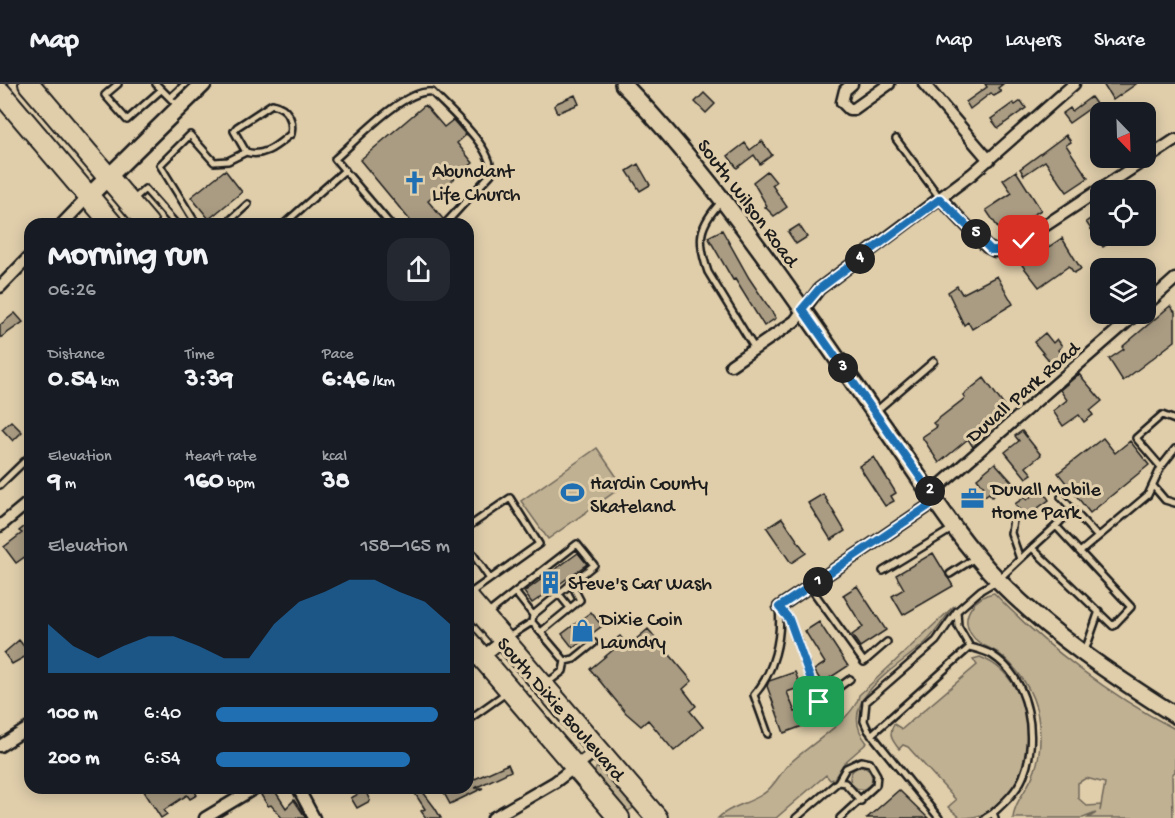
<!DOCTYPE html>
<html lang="en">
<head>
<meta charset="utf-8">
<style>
	:root { --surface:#171b24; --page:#242831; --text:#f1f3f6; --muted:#9ea1a6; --line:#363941; --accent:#1f6fb2 }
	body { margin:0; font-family:"Gochi Hand",sans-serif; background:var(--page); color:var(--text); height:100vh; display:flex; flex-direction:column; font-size:22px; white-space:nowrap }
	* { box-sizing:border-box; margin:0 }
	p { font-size:20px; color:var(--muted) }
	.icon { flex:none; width:33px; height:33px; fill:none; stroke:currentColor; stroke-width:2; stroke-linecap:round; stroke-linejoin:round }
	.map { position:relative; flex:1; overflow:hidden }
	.sheet { position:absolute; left:24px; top:134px; width:450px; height:576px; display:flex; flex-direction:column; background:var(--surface); border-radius:18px; box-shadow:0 3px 15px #0003 }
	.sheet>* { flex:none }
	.needle { width:39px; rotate:157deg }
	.controls { position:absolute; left:1090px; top:18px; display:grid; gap:12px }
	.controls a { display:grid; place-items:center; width:66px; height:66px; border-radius:12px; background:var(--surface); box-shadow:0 3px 15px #0003; font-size:30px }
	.pin { position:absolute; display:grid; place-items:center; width:51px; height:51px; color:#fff; margin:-26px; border-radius:12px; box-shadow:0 3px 9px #0006 }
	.km { position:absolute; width:30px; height:30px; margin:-15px; border-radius:50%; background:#222; color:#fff; font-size:16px; line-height:30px; text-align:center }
	.round { display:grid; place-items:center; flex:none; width:63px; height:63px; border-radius:18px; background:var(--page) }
	.head { display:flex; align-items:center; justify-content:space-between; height:102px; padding:0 24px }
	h1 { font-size:33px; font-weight:700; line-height:45px }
	.stats { display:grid; grid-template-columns:repeat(3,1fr); gap:9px; height:102px; padding:6px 24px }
	.stats div { display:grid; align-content:center }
	.stats b { font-size:26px; font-weight:700 }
	.stats small { font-size:16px; font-weight:400 }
	.stats p { font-size:16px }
	.chart { height:168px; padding:12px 24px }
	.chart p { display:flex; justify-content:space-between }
	.chart svg { width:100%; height:108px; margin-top:6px; fill:var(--accent); opacity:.7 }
	ul { padding:0 24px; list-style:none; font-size:20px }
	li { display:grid; grid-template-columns:96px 72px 1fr; align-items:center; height:45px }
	li i { height:15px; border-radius:8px; background:var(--accent) }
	header { display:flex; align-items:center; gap:36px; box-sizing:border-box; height:84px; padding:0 30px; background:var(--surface); border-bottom:2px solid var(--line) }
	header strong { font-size:28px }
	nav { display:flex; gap:33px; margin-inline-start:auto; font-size:21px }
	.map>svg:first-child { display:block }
	.green { fill:#c0b193; stroke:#6e6658; stroke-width:1.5; fill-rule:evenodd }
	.building { fill:#aa9c83; stroke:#1c1c1c; stroke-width:1.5 }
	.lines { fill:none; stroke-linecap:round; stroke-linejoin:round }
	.lane-casing { stroke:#1c1c1c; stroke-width:10 }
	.street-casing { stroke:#1c1c1c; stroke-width:15 }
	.secondary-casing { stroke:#1c1c1c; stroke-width:20 }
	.highway-casing { stroke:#1c1c1c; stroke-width:24 }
	.lane { stroke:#e0ceab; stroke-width:5 }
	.street { stroke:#e0ceab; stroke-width:10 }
	.secondary { stroke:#e0ceab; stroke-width:15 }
	.highway { stroke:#e0ceab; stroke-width:20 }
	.route-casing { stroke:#fff; stroke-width:12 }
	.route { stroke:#1f6fb2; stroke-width:8 }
	.labels { text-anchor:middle; stroke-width:6; stroke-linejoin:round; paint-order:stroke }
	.poi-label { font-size:20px; fill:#1c1c1c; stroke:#e0ceab; text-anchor:start }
	.street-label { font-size:20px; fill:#1c1c1c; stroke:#e0ceab }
</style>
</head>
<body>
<header>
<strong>Map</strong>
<nav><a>Map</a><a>Layers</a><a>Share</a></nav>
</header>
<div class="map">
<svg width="1175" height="734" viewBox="0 0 1175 734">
	<rect width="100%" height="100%" fill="#e0ceab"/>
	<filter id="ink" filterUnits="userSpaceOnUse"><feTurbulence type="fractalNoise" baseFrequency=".0167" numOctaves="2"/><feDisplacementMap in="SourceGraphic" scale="12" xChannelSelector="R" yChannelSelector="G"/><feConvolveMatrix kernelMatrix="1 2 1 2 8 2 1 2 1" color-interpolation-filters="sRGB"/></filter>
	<g filter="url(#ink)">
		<path class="green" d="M597 364 623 402 548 455 521 417Z
			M994 509C1045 562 1109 611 1175 645V688L1172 690 1173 734H1088L1096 729 1083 734H1013C1014 721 1022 712 1028 701 1040 681 1042 656 1038 633 1034 608 1018 583 997 568 988 563 976 559 971 550 959 531 976 512 994 509ZM1086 694 1105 699 1100 727 1101 721 1087 722 1078 714V699Z
			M954 522C944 534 937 548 925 559 897 584 833 617 867 659L844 679 834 695 830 696 826 691 776 734H718C730 722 748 720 763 710 773 704 779 691 787 682 804 664 856 634 859 611Z
			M980 573C1051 600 1041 734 961 734L948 723 956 716 908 663 903 661 899 665C892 656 888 651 894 640L902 645 977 581 973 575Z
			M850 694a11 11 0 1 1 22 0a11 11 0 1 1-22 0Z
			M596 684H601L633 720V724L627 728 593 693Z"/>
		<path class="building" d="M985 0H1003L998 4 1001 8 994 12 991 9 970 25 966 18 987 3Z
			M1103 0H1136L1113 16Z
			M704 9 715 20 706 29 695 18Z
			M575 11 579 20 557 29 554 22 557 19Z
			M1091 13 1096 20 1069 39 1062 30 1070 24 1072 27Z
			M1021 17 1026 24 998 44 991 35 1013 19 1015 21Z
			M425 21 444 43 453 36 466 51 457 59 473 79 428 117 443 135 438 140H413L360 76Z
			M1066 51 1071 58 1066 61 1088 94 1067 108 1045 77 1024 91 1020 85Z
			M762 57 772 71 760 80 754 71 737 84 728 72 745 59 750 66Z
			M638 80 650 101 640 107 627 87Z
			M225 86 242 108 209 135 191 113Z
			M767 87 776 98 772 101 787 123 774 132 765 123 767 122 753 98Z
			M1016 87 1041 126 1025 136 1028 141 1022 145 1019 140 1003 151 986 126 1012 109 1003 96Z
			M1101 127V152H1120L1103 163 1086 138Z
			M799 141 807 153 796 160 788 148Z
			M722 146 749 194 776 234 764 242 735 195 733 196 708 153Z
			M1062 154 1081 185 1074 189 1069 182 1039 203 1022 181Z
			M997 192 1013 220 972 245 968 238 964 241 948 208 957 202 962 210Z
			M1170 222 1175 228V257L1123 297 1109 275 1124 265 1122 263Z
			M15 229 23 238 0 254V241Z
			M1045 249 1053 259 1057 255 1062 262 1058 266 1063 271 1052 280 1034 258Z
			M1079 290 1102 317 1090 327 1093 331 1084 338 1079 331 1063 342 1053 327 1067 316 1060 306Z
			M984 294 1005 323 973 348 979 357 973 363 968 355 939 379 922 353 937 343 933 339 965 314 963 311Z
			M11 337 22 348 13 357 2 345Z
			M1022 347 1041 371 1026 383 1032 390 1026 394 1005 368 1019 357 1015 352Z
			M1103 354 1115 369 1130 357 1149 381 1090 429 1058 389Z
			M874 373 896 409 891 412 894 417 885 422 859 382Z
			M995 379 1012 398 992 413 989 409 970 422 966 416 984 403 977 394Z
			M1041 404 1049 416 1025 433 1015 420 1025 413 1027 416Z
			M823 410 845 447 831 456 808 419Z
			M782 434 806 469 791 479 767 444Z
			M30 438V469L16 479 4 463 22 449 19 447Z
			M578 469 587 480 558 501 551 500 550 507 532 519 524 508Z
			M933 469 953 502 903 531 892 512 904 505 896 491Z
			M857 502 886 546 860 563 852 551 863 543 843 511Z
			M591 528 602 542 573 564 562 550Z
			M819 538 848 582 822 599 814 586 825 579 805 547Z
			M648 545 692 597 683 605 696 622 690 627 703 643 674 667 648 636 641 642 626 629 590 585 613 566 608 561 620 552 628 562Z
			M19 556 30 570 12 580 4 569Z
			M795 588 801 603 787 608 795 628 808 623 813 638 784 649 767 602 769 597Z
			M508 680 511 687 475 704H483L450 720 444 709 455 704H468V698Z
			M142 704H197L194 706 197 711 190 715 187 711 164 726 167 730 161 734Z
			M273 704 286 724 294 716 306 734H282L271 721 268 722 261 711Z
			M420 704 435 724 441 734H426L421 727 425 725 414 708Z
			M365 706 370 717 357 724 351 714Z
			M899 706 928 734H867Z"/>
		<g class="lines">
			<defs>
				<path id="lane" d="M118 0 105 11 127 36 161 6
					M156 0 178 22
					M170 14 185 0
					M896 55 940 114
					M134 115 145 105 176 140
					M722 117C698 142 697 156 708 188L755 265
					M193 140 195 138 160 81 190 51 214 78 228 77 246 68C265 74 278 60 291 50 294 35 287 23 272 20L237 43 234 47 246 68
					M226 140 248 120
					M284 140 345 86
					M390 140 335 75C358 55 403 5 432 8 450 27 494 64 491 90L445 140
					M876 327 934 277
					M1161 383 1136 354 1162 331 1175 336
					M0 401 30 372
					M1154 403 1165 416 1175 419
					M1061 413 1098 453
					M1013 436 1011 449 1020 475
					M1056 442 1072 425
					M468 443 510 414 539 460 469 510
					M468 463 490 495
					M1032 464 1056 442 1080 468
					M883 487 952 445
					M950 490 975 474
					M810 503 864 578 887 558
					M554 504 570 524
					M779 523 789 535 819 618 850 595
					M957 527 958 542 970 563
					M486 531 515 508
					M532 538 533 531 515 508 577 460 594 481 533 531
					M541 548 580 516 571 499
					M507 554 532 538 565 577 563 587 547 599
					M1085 567 1099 527
					M565 577 574 575 594 559
					M468 636 506 609
					M768 650 754 611C774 589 782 553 779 525
					M871 651 970 563C977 565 986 567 992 571 1030 595 1039 655 1023 693 1017 707 1004 719 993 729
					M838 698 845 699 861 717
					M796 734 838 698 846 684 861 677 870 679 877 691 876 701 840 734
					M939 734 868 646 864 637 866 618 936 557 957 527 981 506 998 496 1032 464 1113 542 1131 523 1080 468 1148 411 1161 383 1175 365
					M985 734 993 729 995 734"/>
				<path id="street" d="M852 0 845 6 842 18 849 25H854L889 0
					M924 0 989 76
					M941 115 987 163 995 167 1008 166 1175 56
					M62 140 89 112
					M0 203 30 172
					M1146 221 1175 195
					M731 281 795 237 819 205 972 90 1074 0
					M0 442 30 417
					M779 523 930 421 931 409 1136 230
					M468 578 482 573 504 556
					M0 662 30 643
					M298 704 314 734
					M205 734 255 704
					M493 734 555 698 597 666"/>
				<path id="secondary" d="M623 0C723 103 801 224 883 341 920 393 955 452 999 497 1052 551 1112 591 1175 631
					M89 112 203 0"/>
				<path id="highway" d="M29 0 148 140
					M0 8 112 140
					M468 514 657 734
					M468 557 619 734"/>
			</defs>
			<use href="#lane" class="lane-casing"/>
			<use href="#street" class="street-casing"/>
			<use href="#secondary" class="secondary-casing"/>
			<use href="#highway" class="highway-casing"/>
			<use href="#lane" class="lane"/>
			<use href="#street" class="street"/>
			<use href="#secondary" class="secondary"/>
			<use href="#highway" class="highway"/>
		</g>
	</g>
	<g class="lines" filter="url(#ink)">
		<defs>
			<path id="route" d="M819 618 789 535 779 523 930 421 931 409 802 225 819 205 940 115 991 166H1008L1024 157"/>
		</defs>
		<use href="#route" class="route-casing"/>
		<use href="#route" class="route"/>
	</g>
	<defs>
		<symbol id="church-bare" viewBox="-9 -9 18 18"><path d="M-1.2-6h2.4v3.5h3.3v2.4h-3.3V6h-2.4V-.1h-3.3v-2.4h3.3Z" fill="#1f6fb2" stroke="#e0ceab" stroke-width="2.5" paint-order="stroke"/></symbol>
		<symbol id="stadium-bare" viewBox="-9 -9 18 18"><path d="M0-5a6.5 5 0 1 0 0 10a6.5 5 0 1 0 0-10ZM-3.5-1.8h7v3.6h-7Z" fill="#1f6fb2" stroke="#e0ceab" stroke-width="2.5" paint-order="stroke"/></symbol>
		<symbol id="office-bare" viewBox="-9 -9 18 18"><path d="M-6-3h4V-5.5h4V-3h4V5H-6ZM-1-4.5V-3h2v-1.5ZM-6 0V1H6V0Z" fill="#1f6fb2" stroke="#e0ceab" stroke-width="2.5" paint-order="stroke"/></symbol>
		<symbol id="building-bare" viewBox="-9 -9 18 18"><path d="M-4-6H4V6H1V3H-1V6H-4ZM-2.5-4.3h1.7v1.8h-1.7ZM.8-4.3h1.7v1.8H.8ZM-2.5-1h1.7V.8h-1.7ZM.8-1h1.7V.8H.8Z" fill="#1f6fb2" stroke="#e0ceab" stroke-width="2.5" paint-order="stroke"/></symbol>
		<symbol id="shop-bare" viewBox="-9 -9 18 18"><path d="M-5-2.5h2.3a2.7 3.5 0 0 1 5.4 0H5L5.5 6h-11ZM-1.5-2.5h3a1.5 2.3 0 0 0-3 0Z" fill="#1f6fb2" stroke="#e0ceab" stroke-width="2.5" paint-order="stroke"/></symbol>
	</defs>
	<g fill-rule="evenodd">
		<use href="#church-bare" x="398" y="82" width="33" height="33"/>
		<use href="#stadium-bare" x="556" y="392" width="33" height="33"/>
		<use href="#office-bare" x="956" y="398" width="33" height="33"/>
		<use href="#building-bare" x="534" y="482" width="33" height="33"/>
		<use href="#shop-bare" x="566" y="530" width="33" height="33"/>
	</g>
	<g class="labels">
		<g class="poi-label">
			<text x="432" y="93">Abundant<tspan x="432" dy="23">Life Church</tspan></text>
			<text x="590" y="405">Hardin County<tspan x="590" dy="23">Skateland</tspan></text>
			<text x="991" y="411">Duvall Mobile<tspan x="991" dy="23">Home Park</tspan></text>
			<text x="568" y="505">Steve's Car Wash</text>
			<text x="600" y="541">Dixie Coin<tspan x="600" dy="23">Laundry</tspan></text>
		</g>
		<g class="street-label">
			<text transform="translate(749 118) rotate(53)" y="7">South Wilson Road</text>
			<text transform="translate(1022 307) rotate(-41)" y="7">Duvall Park Road</text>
			<text transform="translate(562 624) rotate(49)" y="7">South Dixie Boulevard</text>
		</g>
	</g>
</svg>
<div class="controls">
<a><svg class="needle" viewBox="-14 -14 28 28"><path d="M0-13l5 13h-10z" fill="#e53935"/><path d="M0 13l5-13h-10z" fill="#9ea1a6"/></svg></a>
<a><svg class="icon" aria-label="locate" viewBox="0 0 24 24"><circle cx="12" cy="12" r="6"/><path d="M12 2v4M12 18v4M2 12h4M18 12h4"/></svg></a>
<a><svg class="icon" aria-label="layers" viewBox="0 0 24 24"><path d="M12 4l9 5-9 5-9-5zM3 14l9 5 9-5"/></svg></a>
</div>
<div class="pin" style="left:819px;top:618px;background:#1e9e55"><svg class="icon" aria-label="arrive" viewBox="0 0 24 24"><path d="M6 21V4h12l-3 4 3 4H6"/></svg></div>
<div class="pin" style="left:1024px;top:157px;background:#d93025"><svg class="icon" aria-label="check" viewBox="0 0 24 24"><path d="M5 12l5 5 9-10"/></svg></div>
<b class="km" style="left:818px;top:498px">1</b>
<b class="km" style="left:930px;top:407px">2</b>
<b class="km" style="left:843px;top:284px">3</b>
<b class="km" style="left:860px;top:175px">4</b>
<b class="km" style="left:976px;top:150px">5</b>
<section class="sheet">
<div class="head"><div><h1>Morning run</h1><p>06:26</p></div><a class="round"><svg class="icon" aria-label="share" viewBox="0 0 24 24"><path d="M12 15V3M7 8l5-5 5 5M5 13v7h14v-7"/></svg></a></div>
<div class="stats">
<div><p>Distance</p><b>0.54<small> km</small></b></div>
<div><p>Time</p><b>3:39</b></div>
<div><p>Pace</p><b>6:46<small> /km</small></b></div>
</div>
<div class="stats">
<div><p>Elevation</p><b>9<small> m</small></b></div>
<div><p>Heart rate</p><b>160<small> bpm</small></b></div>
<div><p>kcal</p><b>38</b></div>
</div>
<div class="chart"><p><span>Elevation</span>158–165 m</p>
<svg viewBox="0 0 160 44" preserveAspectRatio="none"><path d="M0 44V24L10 33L20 38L30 33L40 29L50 29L60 33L70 38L80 38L90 24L100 15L110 11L120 6L130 6L140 11L150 15L160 24V44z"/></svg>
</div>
<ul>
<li><b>100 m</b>6:40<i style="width:95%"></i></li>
<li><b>200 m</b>6:54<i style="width:83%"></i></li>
</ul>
</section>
</div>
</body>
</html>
